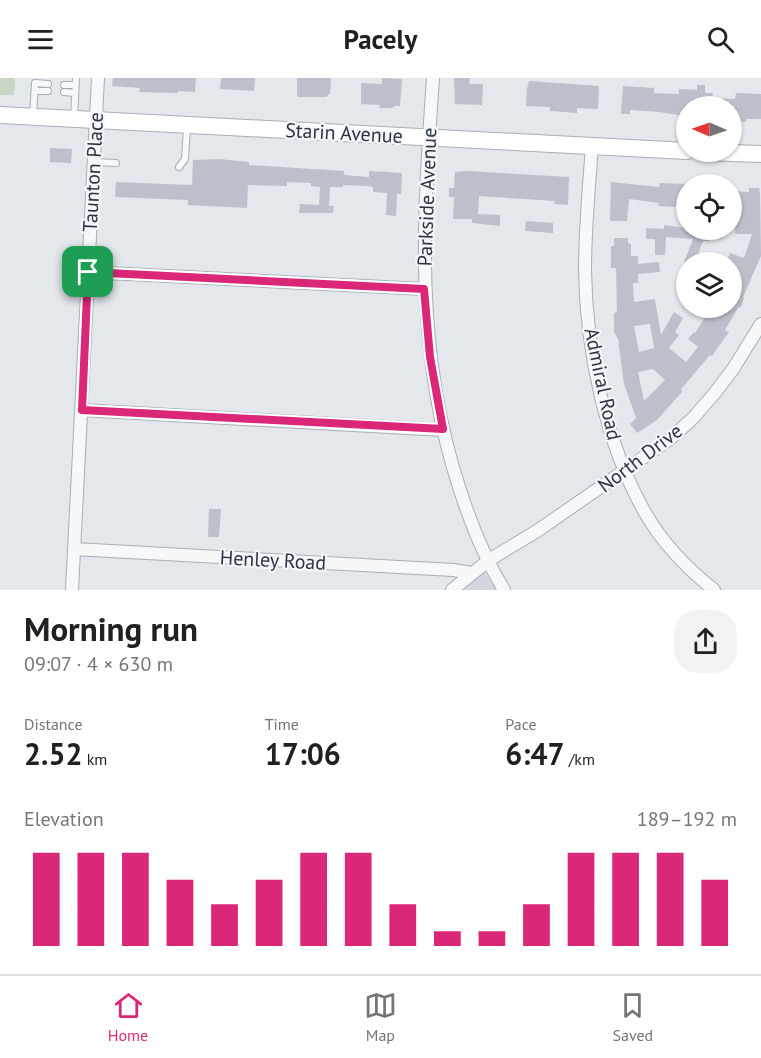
<!DOCTYPE html>
<html lang="en">
<head>
<meta charset="utf-8">
<style>
	:root { --surface:#fff; --page:#f2f2f2; --text:#202124; --muted:#757577; --line:#e0e0e0; --accent:#db2777 }
	body { margin:0; font-family:"PT Sans",sans-serif; background:var(--page); color:var(--text); height:100vh; display:flex; flex-direction:column; font-size:22px; white-space:nowrap }
	* { box-sizing:border-box; margin:0 }
	p { font-size:20px; color:var(--muted) }
	.icon { flex:none; width:33px; height:33px; fill:none; stroke:currentColor; stroke-width:2; stroke-linecap:round; stroke-linejoin:round }
	.map { position:relative; height:512px; overflow:hidden }
	.side { display:flex; flex-direction:column; background:var(--surface); flex:1 }
	.side>* { flex:none }
	.needle { width:39px; rotate:272deg }
	.buttons { position:absolute; left:676px; top:18px; display:grid; gap:12px }
	.buttons a { display:grid; place-items:center; width:66px; height:66px; border-radius:50%; background:var(--surface); box-shadow:0 2px 4px #0004; font-size:30px }
	.pin { position:absolute; display:grid; place-items:center; width:51px; height:51px; color:#fff; margin:-26px; border-radius:12px; box-shadow:0 3px 9px #0006 }
	.round { display:grid; place-items:center; flex:none; width:63px; height:63px; border-radius:24px; background:var(--page) }
	.headline { display:flex; align-items:center; justify-content:space-between; height:102px; padding:0 24px }
	h1 { font-size:33px; font-weight:700; line-height:45px }
	.metrics { display:grid; grid-template-columns:repeat(3,1fr); gap:9px; height:102px; padding:6px 24px }
	.metrics div { display:grid; align-content:center }
	.metrics b { font-size:30px; font-weight:700 }
	.metrics small { font-size:16px; font-weight:400 }
	.metrics p { font-size:16px }
	.chart { height:168px; padding:12px 24px }
	.chart p { display:flex; justify-content:space-between }
	.chart svg { width:100%; height:108px; margin-top:6px; stroke:var(--accent); stroke-width:6 }
	header { display:flex; justify-content:space-between; align-items:center; height:78px; padding:0 24px; background:var(--surface); font-size:27px; font-weight:700 }
	.tabs { display:flex; justify-content:space-around; align-items:center; height:84px; border-top:2px solid var(--line); background:var(--surface); font-size:16px; color:var(--muted) }
	.tabs a { display:grid; justify-items:center; gap:3px }
	.tabs .on { color:var(--accent) }
	.map>svg:first-child { display:block }
	.built { fill:#d2d6de }
	.green { fill:#c9d6c5 }
	.building { fill:#bbc0ca; fill-rule:evenodd }
	.lines { fill:none; stroke-linecap:round; stroke-linejoin:round }
	.lane-casing { stroke:#a9aeb7; stroke-width:8 }
	.street-casing { stroke:#a9aeb7; stroke-width:14 }
	.secondary-casing { stroke:#a9aeb7; stroke-width:18 }
	.lane { stroke:#f7f8fa; stroke-width:6 }
	.street { stroke:#f7f8fa; stroke-width:12 }
	.secondary { stroke:#fff; stroke-width:16 }
	.route-casing { stroke:#fff; stroke-width:12 }
	.route { stroke:#db2777; stroke-width:8 }
	.labels { text-anchor:middle; stroke-width:4.5; stroke-linejoin:round; paint-order:stroke }
	.street-label { font-size:20px; fill:#2b3445; stroke:#f4f6f9 }
</style>
</head>
<body>
<header><svg class="icon" aria-label="menu" viewBox="0 0 24 24"><path d="M4 6h16M4 12h16M4 18h16"/></svg>Pacely<svg class="icon" aria-label="search" viewBox="0 0 24 24"><circle cx="10" cy="10" r="6"/><path d="M15 15l6 6"/></svg></header>
<div class="map">
<svg width="761" height="512" viewBox="0 0 761 512">
	<rect width="100%" height="100%" fill="#e4e7ec"/>
	<path class="built" d="M484 495 498 512H459L479 498Z"/>
	<path class="green" d="M0 0H15L14 17H0Z"/>
	<path class="building" d="M113 0H196L195 14 178 13V15L139 14 140 10 112 8Z
		M221 0H255L254 13 220 11Z
		M297 0H331L330 16H328L327 19H297Z
		M382 0 402 1 400 28H395L392 30H379L380 27 361 26V5L382 6Z
		M454 0H470L469 6H483L482 27 455 26Z
		M529 3 599 8 598 31 577 30V35L550 33V29L526 28 527 11Z
		M697 7H705V15H713L712 20 735 21 736 15 761 16V41H746V44L736 43 734 28H687V40H678V37L659 34 630 32V36H621L623 8 654 10V15L679 16V11L697 12Z
		M50 70 72 71 71 85 50 84Z
		M219 81 249 84V87L344 93V97L369 99V93L402 95 401 116H397L396 138 386 137 387 115 373 114V109L368 108 343 107V109H330L329 128H334L333 135H299L300 126 319 127 320 109 311 108V105L287 104V108L248 107 247 130 188 127V122L115 119 116 104 192 107 193 82Z
		M467 93 569 99 568 127 554 126 555 123 479 118 478 136 500 137V148L472 145V141H453L454 119H449V110H454L455 94Z
		M611 104 659 109 660 105 687 106V129L684 128V133H676V129L658 128 659 125 629 121 627 143H610Z
		M749 110H759L760 115 761 178 743 219 744 220 741 229 738 230 725 252 729 254 712 278 710 277 681 311 682 314 657 342 637 355 630 346 636 340 624 306 618 261 614 254V235L617 234 616 190H611V168H614V160H628V165L631 166V178H638V186L659 184 660 194 638 196V205H633L634 224 655 221 661 257 674 234 683 240 675 254 679 257 669 270 686 284 698 269 688 261 694 254 695 255 711 230H732V193L735 186 727 182 730 175 744 180 752 156H735L736 137H732V113L749 114ZM650 246 654 270 639 274 634 248ZM653 291 665 302 644 323 638 294Z
		M526 143 553 145V155L525 153Z
		M664 147 687 150V152H724L721 161 709 157V163H703L695 184H684L693 161 666 159 665 177H655V161H646V150L664 151Z
		M209 431H221L219 459H208Z"/>
	<g class="lines">
		<defs>
			<path id="lane" d="M64 7H75
				M35 13H48
				M64 14 75 15
				M33 38 35 5 48 6
				M74 40 76 0
				M94 84 116 85
				M179 89 185 81 187 50"/>
			<path id="street" d="M433 0C423 143 414 273 460 412 471 446 485 481 504 512
				M592 68C589 109 585 150 585 192 586 272 606 368 647 438 664 467 688 491 714 512
				M88 194 424 211
				M82 332 443 352
				M74 471 453 492 472 495
				M72 512 98 0
				M452 512 489 482 537 453 670 361 693 340 714 316 733 291 761 246"/>
			<path id="secondary" d="M0 37 687 73
				M704 74 761 76"/>
		</defs>
		<use href="#lane" class="lane-casing"/>
		<use href="#street" class="street-casing"/>
		<use href="#secondary" class="secondary-casing"/>
		<use href="#lane" class="lane"/>
		<use href="#street" class="street"/>
		<use href="#secondary" class="secondary"/>
	</g>
	<g class="lines">
		<defs>
			<path id="route" d="M88 194 424 211 430 279 443 351 82 332Z"/>
		</defs>
		<use href="#route" class="route-casing"/>
		<use href="#route" class="route"/>
	</g>
	<g class="labels">
		<g class="street-label">
			<text transform="translate(344 55) rotate(3)" y="7">Starin Avenue</text>
			<text transform="translate(93 94) rotate(-87)" y="7">Taunton Place</text>
			<text transform="translate(427 119) rotate(-88)" y="7">Parkside Avenue</text>
			<text transform="translate(603 306) rotate(78)" y="7">Admiral Road</text>
			<text transform="translate(640 380) rotate(-37)" y="7">North Drive</text>
			<text transform="translate(273 482) rotate(3)" y="7">Henley Road</text>
		</g>
	</g>
</svg>
<div class="buttons">
<a><svg class="needle" viewBox="-14 -14 28 28"><path d="M0-13l5 13h-10z" fill="#e53935"/><path d="M0 13l5-13h-10z" fill="#757577"/></svg></a>
<a><svg class="icon" aria-label="locate" viewBox="0 0 24 24"><circle cx="12" cy="12" r="6"/><path d="M12 2v4M12 18v4M2 12h4M18 12h4"/></svg></a>
<a><svg class="icon" aria-label="layers" viewBox="0 0 24 24"><path d="M12 4l9 5-9 5-9-5zM3 14l9 5 9-5"/></svg></a>
</div>
<div class="pin" style="left:88px;top:194px;background:#1e9e55"><svg class="icon" aria-label="arrive" viewBox="0 0 24 24"><path d="M6 21V4h12l-3 4 3 4H6"/></svg></div>
</div>
<section class="side">
<div class="headline"><div><h1>Morning run</h1><p>09:07 · 4 × 630 m</p></div><a class="round"><svg class="icon" aria-label="share" viewBox="0 0 24 24"><path d="M12 15V3M7 8l5-5 5 5M5 13v7h14v-7"/></svg></a></div>
<div class="metrics">
<div><p>Distance</p><b>2.52<small> km</small></b></div>
<div><p>Time</p><b>17:06</b></div>
<div><p>Pace</p><b>6:47<small> /km</small></b></div>
</div>
<div class="chart"><p><span>Elevation</span>189–192 m</p>
<svg viewBox="0 0 160 44" preserveAspectRatio="none"><path d="M5 44V6M15 44V6M25 44V6M35 44V17M45 44V27M55 44V17M65 44V6M75 44V6M85 44V27M95 44V38M105 44V38M115 44V27M125 44V6M135 44V6M145 44V6M155 44V17"/></svg>
</div>
</section>
<nav class="tabs">
<a class="on"><svg class="icon" aria-label="home" viewBox="0 0 24 24"><path d="M3 11l9-7 9 7M6 9v11h12V9"/></svg>Home</a>
<a><svg class="icon" aria-label="map" viewBox="0 0 24 24"><path d="M3 6l6-2 6 2 6-2v14l-6 2-6-2-6 2zM9 4v14M15 6v14"/></svg>Map</a>
<a><svg class="icon" aria-label="saved" viewBox="0 0 24 24"><path d="M7 4h10v16l-5-4-5 4z"/></svg>Saved</a>
</nav>
</body>
</html>
